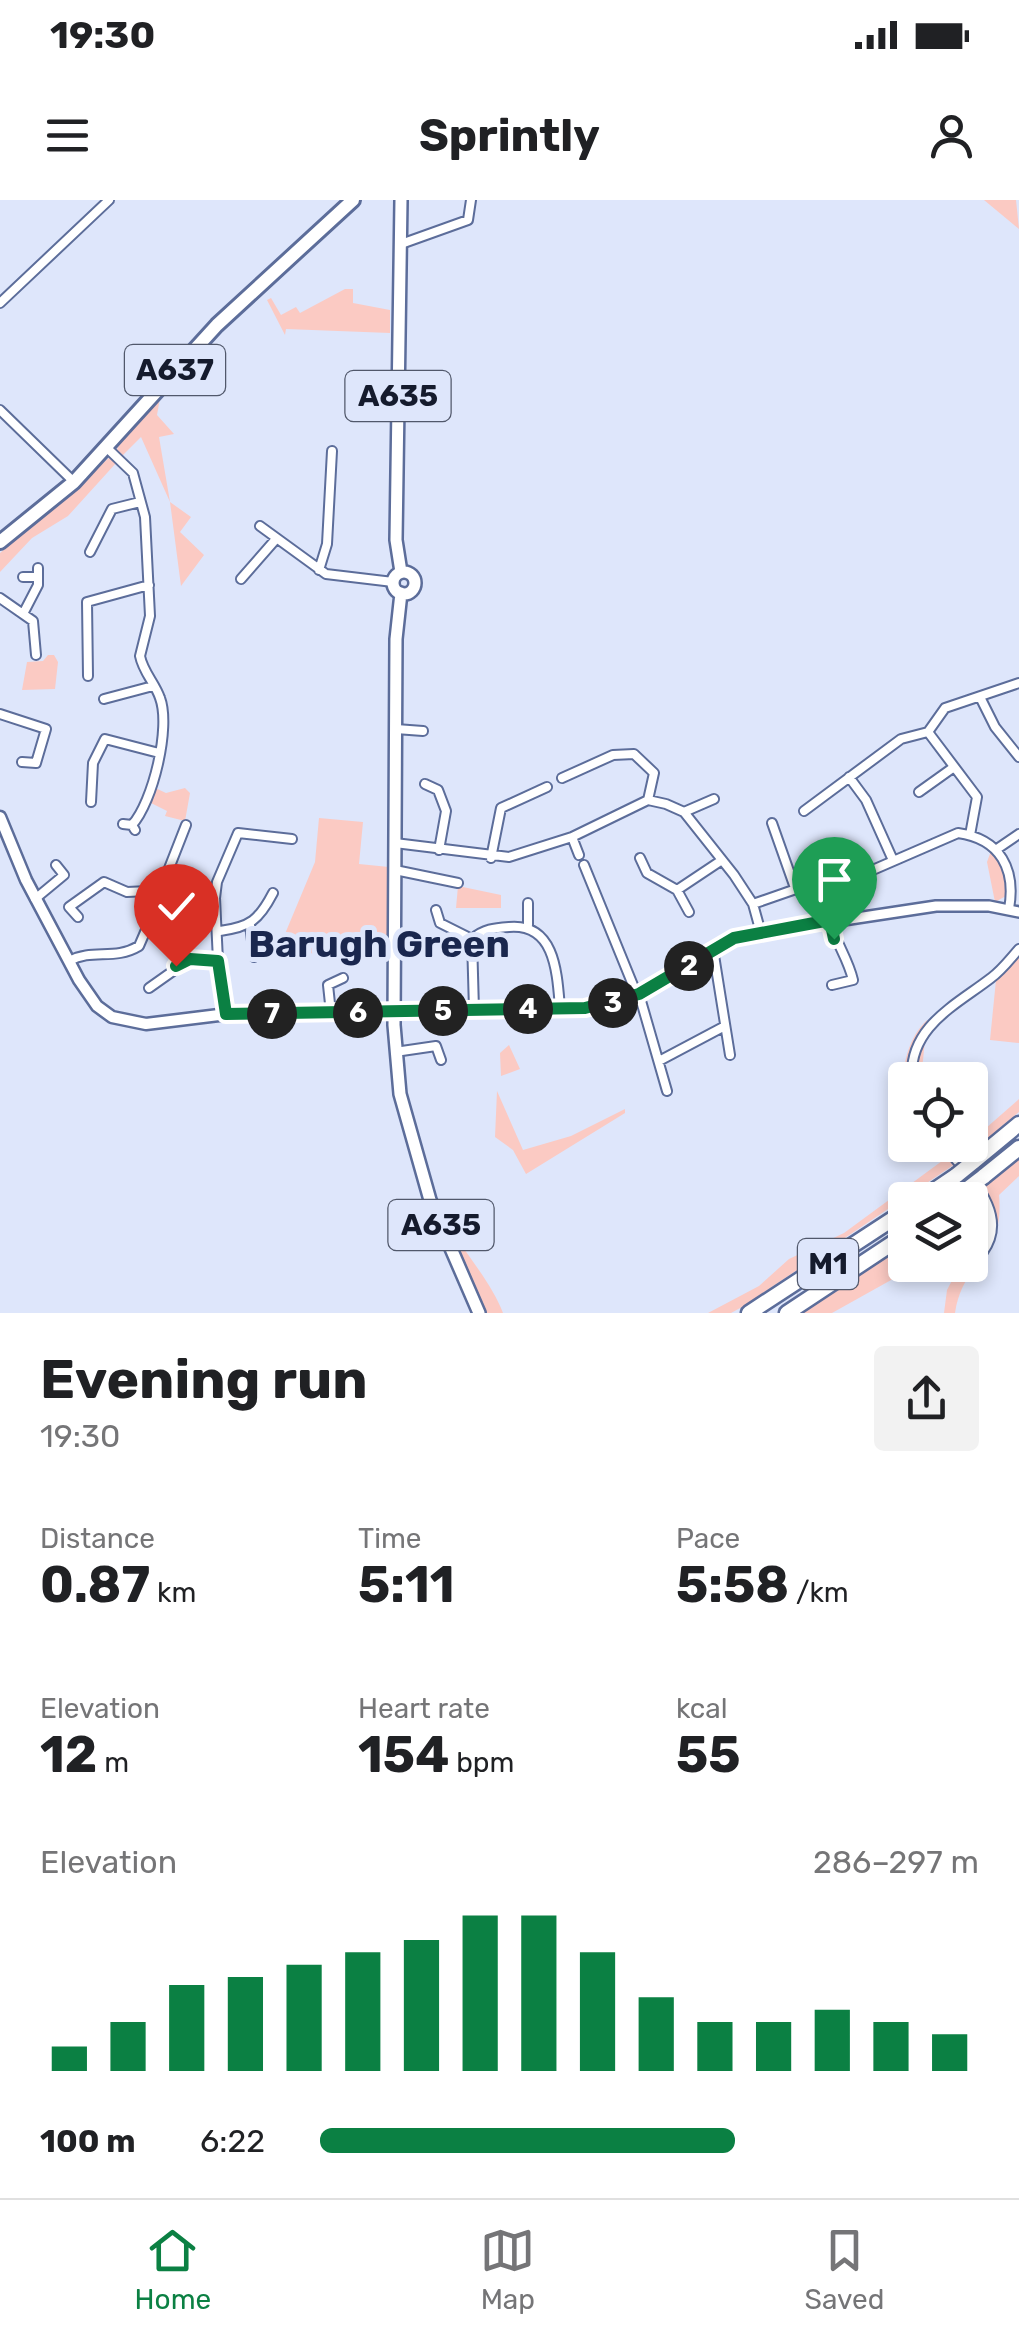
<!DOCTYPE html>
<html lang="en">
<head>
<meta charset="utf-8">
<style>
	:root { --surface:#fff; --page:#f2f2f2; --text:#202124; --muted:#757577; --line:#e0e0e0; --accent:#0b8043 }
	body { margin:0; font-family:Rubik,sans-serif; background:var(--page); color:var(--text); height:100vh; display:flex; flex-direction:column; font-size:38px; white-space:nowrap }
	* { box-sizing:border-box; margin:0 }
	p { font-size:32px; color:var(--muted) }
	.icon { flex:none; width:55px; height:55px; fill:none; stroke:currentColor; stroke-width:2; stroke-linecap:round; stroke-linejoin:round }
	.map { position:relative; height:1113px; overflow:hidden }
	.details { display:flex; flex-direction:column; background:var(--surface); flex:1 }
	.details>* { flex:none }
	.tools { position:absolute; left:888px; top:862px; display:grid; gap:20px }
	.tools a { display:grid; place-items:center; width:100px; height:100px; border-radius:10px; background:var(--surface); box-shadow:0 5px 15px #0003; font-size:50px }
	.pin { position:absolute; display:grid; place-items:center; width:85px; height:85px; color:#fff; margin:-102px -42px; border-radius:50% 50% 50% 0; rotate:-45deg; box-shadow:0 0 10px #0007 }
	.pin .icon { rotate:45deg }
	.km { position:absolute; width:50px; height:50px; margin:-25px; border-radius:50%; background:#222; color:#fff; font-size:28px; line-height:50px; text-align:center }
	.round { display:grid; place-items:center; flex:none; width:105px; height:105px; border-radius:10px; background:var(--page) }
	.overview { display:flex; align-items:center; justify-content:space-between; height:170px; padding:0 40px }
	h1 { font-size:55px; font-weight:700; line-height:75px }
	.figures { display:grid; grid-template-columns:repeat(3,1fr); gap:15px; height:170px; padding:10px 40px }
	.figures div { display:grid; align-content:center }
	.figures b { font-size:50px; font-weight:700 }
	.figures small { font-size:28px; font-weight:400 }
	.figures p { font-size:28px }
	.chart { height:280px; padding:20px 40px }
	.chart p { display:flex; justify-content:space-between }
	.chart svg { width:100%; height:180px; margin-top:10px; stroke:var(--accent); stroke-width:6 }
	ul { padding:0 40px; list-style:none; font-size:32px }
	li { display:grid; grid-template-columns:160px 120px 1fr; align-items:center; height:75px }
	li i { height:25px; border-radius:12px; background:var(--accent) }
	.status { display:flex; justify-content:space-between; align-items:center; height:70px; padding:0 50px; background:var(--surface); direction:ltr }
	.status svg { height:28px; fill:currentColor }
	header { display:flex; justify-content:space-between; align-items:center; height:130px; padding:0 40px; background:var(--surface); font-size:45px; font-weight:700 }
	.tabs { display:flex; justify-content:space-around; align-items:center; height:140px; border-top:2px solid var(--line); background:var(--surface); font-size:28px; color:var(--muted) }
	.tabs a { display:grid; justify-items:center; gap:5px }
	.tabs .on { color:var(--accent) }
	.map>svg:first-child { display:block }
	.green { fill:#fbcac3 }
	.lines { fill:none; stroke-linecap:round; stroke-linejoin:round }
	.minor-casing { stroke:#5c6d9a; stroke-width:12 }
	.tertiary-casing { stroke:#5c6d9a; stroke-width:14 }
	.secondary-casing { stroke:#5c6d9a; stroke-width:15 }
	.primary-casing { stroke:#5c6d9a; stroke-width:16 }
	.trunk-casing { stroke:#5c6d9a; stroke-width:18 }
	.motorway-casing { stroke:#5c6d9a; stroke-width:19 }
	.minor { stroke:#fff; stroke-width:8 }
	.tertiary { stroke:#fff; stroke-width:9 }
	.secondary { stroke:#fff; stroke-width:10 }
	.primary { stroke:#fff; stroke-width:11 }
	.trunk { stroke:#fff; stroke-width:12 }
	.motorway { stroke:#fff; stroke-width:14 }
	.motorway-bridge-casing { stroke:#5c6d9a; stroke-width:19; stroke-linecap:butt }
	.motorway-bridge { stroke:#fff; stroke-width:14 }
	.route-casing { stroke:#fff; stroke-width:20 }
	.route { stroke:#0b8043; stroke-width:12 }
	.labels { text-anchor:middle; stroke-width:10; stroke-linejoin:round; paint-order:stroke }
	.shield { fill:#dee6fb; stroke:#51586b; stroke-width:2.5 }
	.shield-label { font-size:30px; font-weight:bold; fill:#151b2d }
	.quarter-label { font-size:38px; font-weight:bold; fill:#1a274e; stroke:#dee6fb }
</style>
</head>
<body>
<div class="status"><b>19:30</b><svg viewBox="0 0 49 12"><path d="M0 12V9h3v3zM5 12V6h3v6zM10 12V3h3v9zM15 12V0h3v12zM26 1h20v11H26zM47 4h2v5h-2z"/></svg></div>
<header><svg class="icon" aria-label="menu" viewBox="0 0 24 24"><path d="M4 6h16M4 12h16M4 18h16"/></svg>Sprintly<svg class="icon" aria-label="person" viewBox="0 0 24 24"><circle cx="12" cy="8" r="4"/><path d="M4 21q1-7 8-7t8 7"/></svg></header>
<div class="map">
<svg width="1019" height="1113" viewBox="0 0 1019 1113">
	<rect width="100%" height="100%" fill="#dee6fb"/>
	<path class="green" d="M984 0H1016L1019 29Z
		M345 89H353V103L390 110V133L286 129 285 135 267 100 271 98 281 115 296 107 300 113Z
		M191 162C191 182 177 189 160 198L157 215 174 234 159 237 170 302 191 317 180 332 204 355 181 386 170 302 141 237 122 256 117 250 120 236Z
		M110 257 117 262 68 316 32 338 0 372V353Z
		M48 455H54L58 462 55 489 22 490 27 462 43 461Z
		M151 586 166 593 185 588 190 593 185 621 165 616 167 611 147 601Z
		M319 618 363 622 359 664 389 667 390 754 277 753 315 662Z
		M991 651 1005 672 1006 696 995 702 987 662Z
		M458 686 501 695V708H456Z
		M1019 754V843L990 840 996 780Z
		M927 820 921 880H905V911C900 880 903 843 927 820Z
		M509 845 520 869 501 876 500 853Z
		M497 891 523 950 571 936 625 909V913L526 974 513 950 495 937Z
		M1019 899V912L976 948 978 935Z
		M929 945H960L967 956 742 1107 731 1113H708L759 1086 789 1059 844 1033 942 961Z
		M1019 959V976L999 995C1005 1061 963 1058 955 1113H944L947 1090 958 1069 970 1065C970 1045 994 1035 978 1015L970 1022 969 1000Z
		M444 1018C462 1050 491 1081 503 1113H483Z
		M905 1043V1065H918L832 1113H801Z"/>
	<g class="lines">
		<defs>
			<path id="minor" d="M401 44 468 20 471 0
				M0 103 109 0
				M0 210 74 282
				M106 247 133 273 145 317 150 416 140 456C143 472 155 483 160 498 171 527 153 602 132 625
				M260 326 326 374 393 382
				M90 352 112 309 140 302
				M319 370 327 344 332 251
				M23 377H38
				M241 379 276 339
				M0 398 33 421 36 455
				M24 412 38 385V368
				M88 476 87 402 149 385
				M980 497 995 527 1019 557
				M104 499 153 486
				M0 514 46 529 36 563 22 562
				M396 529 423 531
				M928 532 945 508 1019 483
				M849 577 866 600 892 658
				M562 578 613 555 634 554 654 573 648 600
				M425 584 438 590 446 611 439 650
				M919 592 954 567
				M91 602 93 563 105 539 159 553
				M804 611 901 539 928 532 977 597 970 635
				M684 612 714 599
				M772 623 795 688
				M123 624 132 625 135 630
				M572 637 579 655
				M395 643 509 657 572 637 648 600 666 604 684 612 734 675 753 704 761 733
				M997 649 1019 634
				M491 658 501 608 547 587
				M640 658 647 673 677 690 689 712
				M584 665 637 795
				M395 670 458 683
				M677 690 722 660
				M35 699 64 675 56 665
				M528 703V725
				M753 704 822 680 845 682 958 633C1001 639 1016 670 1009 709
				M436 710 440 723 472 739
				M78 717 69 707 104 682 127 692 149 691
				M830 720C835 742 848 758 853 780L832 785
				M250 725 254 757
				M220 731C250 727 259 720 273 693
				M713 749 730 855
				M69 761C93 748 114 761 139 746L155 709 149 691 166 676 186 625
				M149 788 190 759 218 761
				M639 794 667 891
				M474 810 472 739C484 729 494 728 509 727 555 723 557 772 560 808
				M331 813 328 785 343 778
				M227 814 218 761 215 698 217 682 238 633 292 639
				M395 852 436 846 441 860
				M659 861 725 826
				M912 880C908 827 956 805 991 778 1002 770 1010 759 1019 749
				M944 945C968 976 1011 1013 983 1052"/>
			<path id="tertiary" d="M394 813 608 805 664 782 721 744 751 734 936 706H989L1019 712"/>
			<path id="secondary" d="M0 617 26 680 79 780 97 806 112 817 146 824 227 814 394 813"/>
			<path id="primary" d="M401 372 396 340 401 0
				M393 383a11 11 0 1 1 22 0a11 11 0 1 1-22 0Z
				M401 393 396 439 394 825 400 894 430 1000 479 1113"/>
			<path id="trunk" d="M0 342 74 282 217 125 353 0"/>
			<path id="motorway" d="M973 962 1019 924
				M983 977 1019 948
				M920 1000 957 975
				M953 1000 966 990
				M749 1113 905 1011
				M787 1113 905 1035"/>
		</defs>
		<use href="#minor" class="minor-casing"/>
		<use href="#tertiary" class="tertiary-casing"/>
		<use href="#secondary" class="secondary-casing"/>
		<use href="#primary" class="primary-casing"/>
		<use href="#trunk" class="trunk-casing"/>
		<use href="#motorway" class="motorway-casing"/>
		<use href="#minor" class="minor"/>
		<use href="#tertiary" class="tertiary"/>
		<use href="#secondary" class="secondary"/>
		<use href="#primary" class="primary"/>
		<use href="#trunk" class="trunk"/>
		<use href="#motorway" class="motorway"/>
		<defs>
			<path id="motorway-bridge" d="M957 975 973 962
				M966 990 983 977"/>
		</defs>
		<use href="#motorway-bridge" class="motorway-bridge-casing"/>
		<use href="#motorway-bridge" class="motorway-bridge"/>
	</g>
	<g class="lines">
		<defs>
			<path id="route" d="M176 766 190 759 218 761 226 814 585 808 639 794 734 738 830 720 834 739"/>
		</defs>
		<use href="#route" class="route-casing"/>
		<use href="#route" class="route"/>
	</g>
	<g class="labels">
		<g class="shield">
			<rect x="125" y="145" width="100" height="50" rx="8"/>
			<rect x="345.5" y="171" width="105" height="50" rx="8"/>
			<rect x="388.5" y="1000" width="105" height="50" rx="8"/>
			<rect x="798" y="1039" width="60" height="50" rx="8"/>
		</g>
		<g class="shield-label">
			<text x="175" y="180">A637</text>
			<text x="398" y="206">A635</text>
			<text x="441" y="1035">A635</text>
			<text x="828" y="1074">M1</text>
		</g>
		<g class="quarter-label">
			<text x="379" y="757">Barugh Green</text>
		</g>
	</g>
</svg>
<div class="tools">
<a><svg class="icon" aria-label="locate" viewBox="0 0 24 24"><circle cx="12" cy="12" r="6"/><path d="M12 2v4M12 18v4M2 12h4M18 12h4"/></svg></a>
<a><svg class="icon" aria-label="layers" viewBox="0 0 24 24"><path d="M12 4l9 5-9 5-9-5zM3 14l9 5 9-5"/></svg></a>
</div>
<div class="pin" style="left:834px;top:739px;background:#1e9e55"><svg class="icon" aria-label="arrive" viewBox="0 0 24 24"><path d="M6 21V4h12l-3 4 3 4H6"/></svg></div>
<div class="pin" style="left:176px;top:766px;background:#d93025"><svg class="icon" aria-label="check" viewBox="0 0 24 24"><path d="M5 12l5 5 9-10"/></svg></div>
<b class="km" style="left:689px;top:766px">2</b>
<b class="km" style="left:613px;top:803px">3</b>
<b class="km" style="left:528px;top:809px">4</b>
<b class="km" style="left:443px;top:811px">5</b>
<b class="km" style="left:358px;top:813px">6</b>
<b class="km" style="left:272px;top:814px">7</b>
</div>
<section class="details">
<div class="overview"><div><h1>Evening run</h1><p>19:30</p></div><a class="round"><svg class="icon" aria-label="share" viewBox="0 0 24 24"><path d="M12 15V3M7 8l5-5 5 5M5 13v7h14v-7"/></svg></a></div>
<div class="figures">
<div><p>Distance</p><b>0.87<small> km</small></b></div>
<div><p>Time</p><b>5:11</b></div>
<div><p>Pace</p><b>5:58<small> /km</small></b></div>
</div>
<div class="figures">
<div><p>Elevation</p><b>12<small> m</small></b></div>
<div><p>Heart rate</p><b>154<small> bpm</small></b></div>
<div><p>kcal</p><b>55</b></div>
</div>
<div class="chart"><p><span>Elevation</span>286–297 m</p>
<svg viewBox="0 0 160 44" preserveAspectRatio="none"><path d="M5 44V38M15 44V32M25 44V23M35 44V21M45 44V18M55 44V15M65 44V12M75 44V6M85 44V6M95 44V15M105 44V26M115 44V32M125 44V32M135 44V29M145 44V32M155 44V35"/></svg>
</div>
<ul>
<li><b>100 m</b>6:22<i style="width:63%"></i></li>
</ul>
</section>
<nav class="tabs">
<a class="on"><svg class="icon" aria-label="home" viewBox="0 0 24 24"><path d="M3 11l9-7 9 7M6 9v11h12V9"/></svg>Home</a>
<a><svg class="icon" aria-label="map" viewBox="0 0 24 24"><path d="M3 6l6-2 6 2 6-2v14l-6 2-6-2-6 2zM9 4v14M15 6v14"/></svg>Map</a>
<a><svg class="icon" aria-label="saved" viewBox="0 0 24 24"><path d="M7 4h10v16l-5-4-5 4z"/></svg>Saved</a>
</nav>
</body>
</html>
